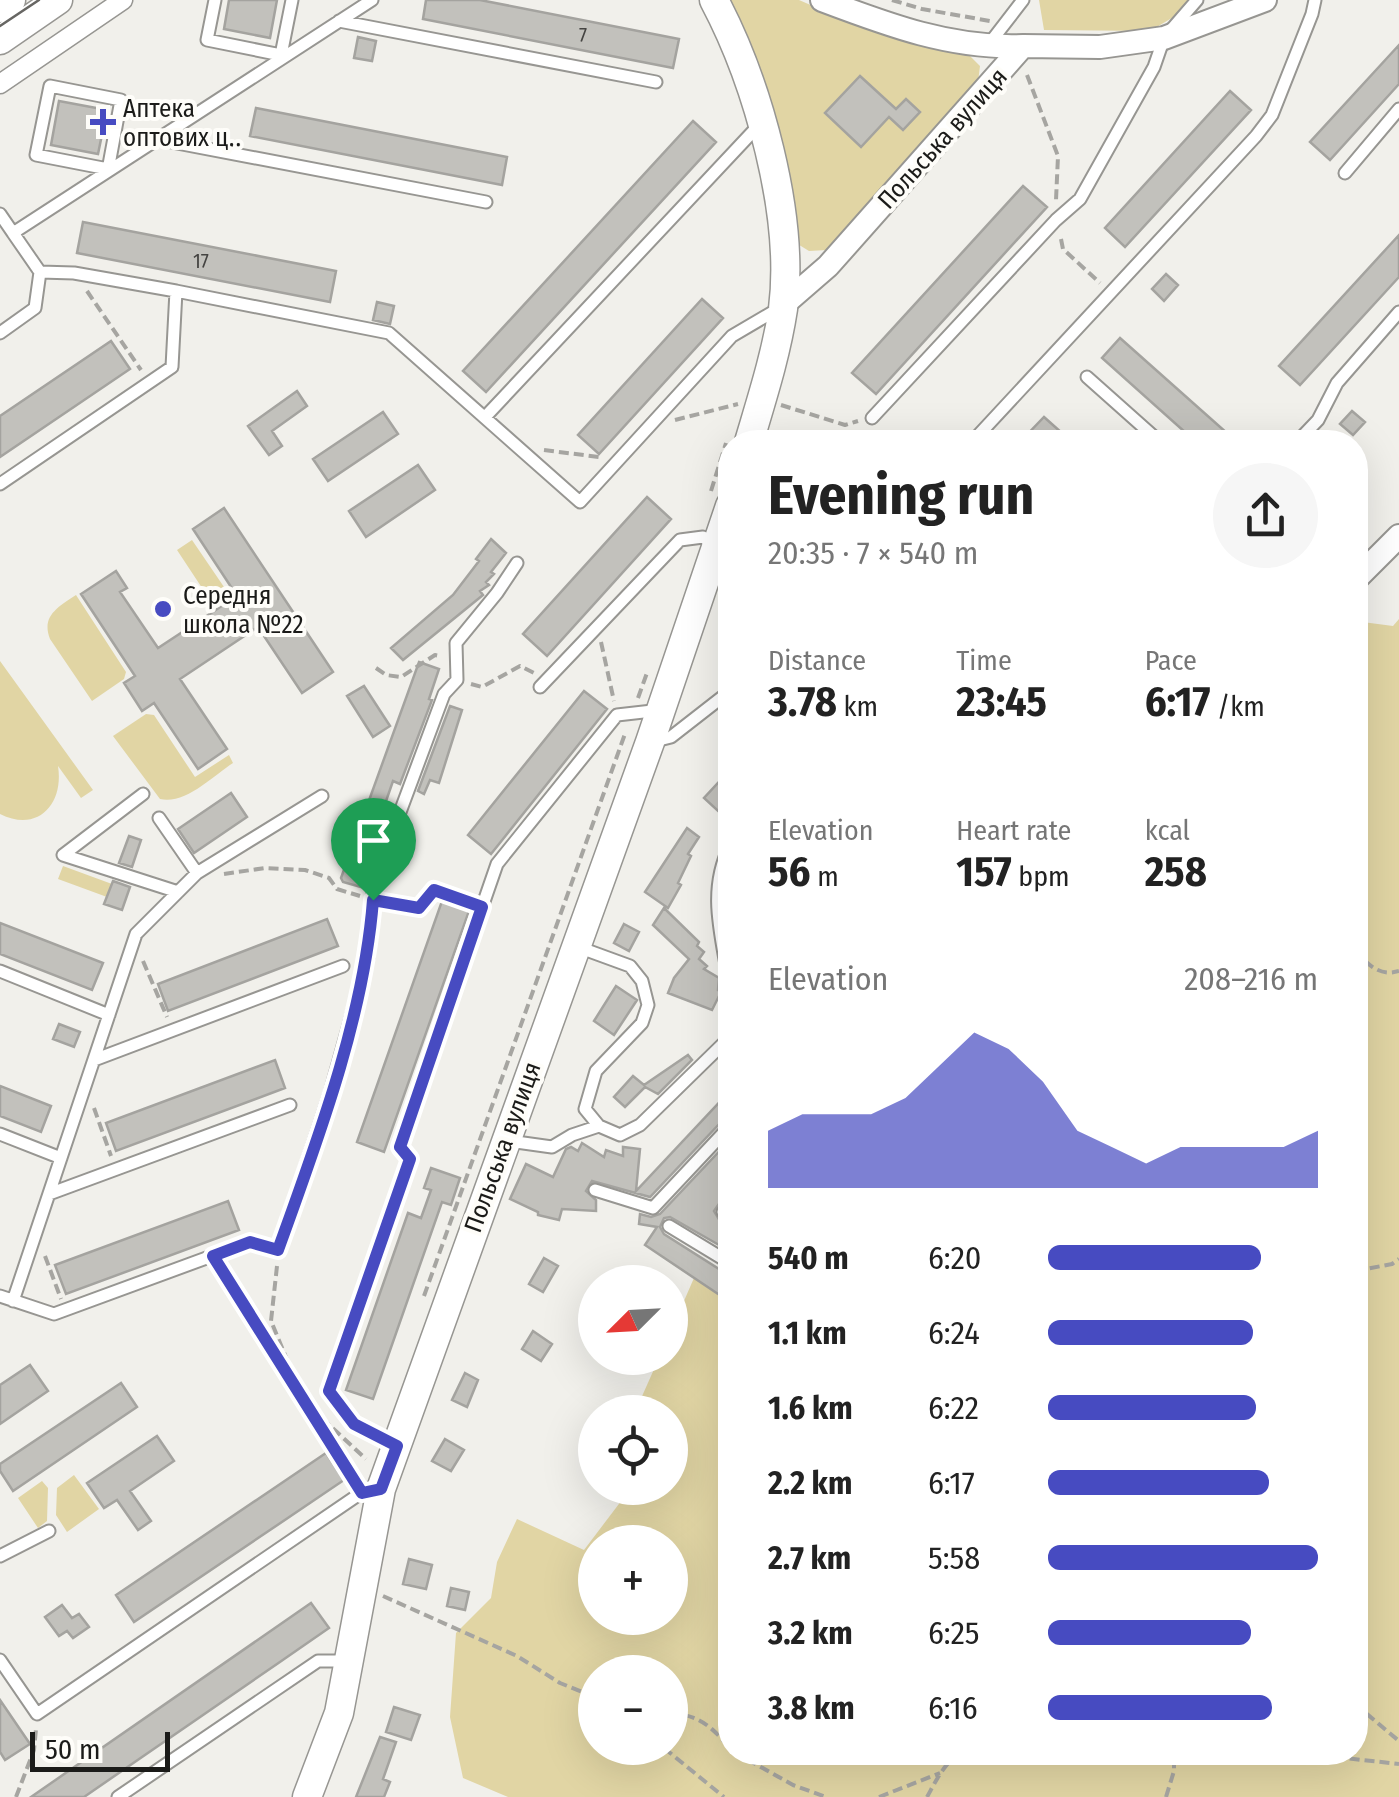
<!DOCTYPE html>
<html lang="en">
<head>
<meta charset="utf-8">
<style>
	:root { --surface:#fff; --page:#f6f6f6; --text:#222; --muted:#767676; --accent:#474bc1 }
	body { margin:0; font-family:"Fira Sans Condensed",sans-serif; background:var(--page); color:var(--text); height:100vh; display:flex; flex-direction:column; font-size:38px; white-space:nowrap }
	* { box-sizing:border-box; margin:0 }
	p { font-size:32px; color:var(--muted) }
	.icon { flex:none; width:55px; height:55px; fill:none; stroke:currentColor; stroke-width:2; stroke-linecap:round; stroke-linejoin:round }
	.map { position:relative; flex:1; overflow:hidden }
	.details { position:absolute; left:718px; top:430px; width:650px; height:1335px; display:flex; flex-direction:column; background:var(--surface); border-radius:40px; box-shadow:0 10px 40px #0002 }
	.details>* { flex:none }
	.needle { width:65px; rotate:246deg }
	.fabs { position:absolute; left:578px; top:1265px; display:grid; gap:20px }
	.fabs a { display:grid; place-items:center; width:110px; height:110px; border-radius:50%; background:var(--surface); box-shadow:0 10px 40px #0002; font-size:50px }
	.scale { position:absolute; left:30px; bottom:25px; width:140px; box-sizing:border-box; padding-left:10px; border:5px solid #1b1b19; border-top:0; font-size:28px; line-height:35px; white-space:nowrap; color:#1b1b19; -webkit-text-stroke:8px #fefdf9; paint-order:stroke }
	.pin { position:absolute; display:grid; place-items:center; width:85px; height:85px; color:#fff; margin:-102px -42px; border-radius:50% 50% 50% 0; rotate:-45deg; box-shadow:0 0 10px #0007 }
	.pin .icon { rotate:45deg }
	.round { display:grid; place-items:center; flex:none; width:105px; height:105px; border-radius:52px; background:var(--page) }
	.overview { display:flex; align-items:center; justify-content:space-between; height:170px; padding:0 50px }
	h1 { font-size:55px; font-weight:700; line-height:75px }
	.metrics { display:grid; grid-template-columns:repeat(3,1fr); gap:15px; height:170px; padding:10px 50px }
	.metrics div { display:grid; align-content:center }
	.metrics b { font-size:42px; font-weight:700 }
	.metrics small { font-size:28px; font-weight:400 }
	.metrics p { font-size:28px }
	.chart { height:280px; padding:20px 50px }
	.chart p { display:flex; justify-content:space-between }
	.chart svg { width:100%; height:180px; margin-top:10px; fill:var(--accent); opacity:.7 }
	ul { padding:0 50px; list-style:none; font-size:32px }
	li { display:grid; grid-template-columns:160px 120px 1fr; align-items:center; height:75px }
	li i { height:25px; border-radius:12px; background:var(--accent) }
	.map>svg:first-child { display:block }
	.green { fill:#e1d5a4; fill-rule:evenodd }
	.building { fill:#c2c1bc; stroke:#a4a39f; stroke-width:2.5 }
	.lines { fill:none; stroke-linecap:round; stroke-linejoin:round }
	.service-casing { stroke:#979692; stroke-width:15 }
	.pedestrian-casing { stroke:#979692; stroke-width:21 }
	.minor-casing { stroke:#979692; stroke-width:26 }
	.tertiary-casing { stroke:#979692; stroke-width:31 }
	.path { stroke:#a6a5a1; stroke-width:4; stroke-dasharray:10 5; stroke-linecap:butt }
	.service { stroke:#fff; stroke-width:11 }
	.pedestrian { stroke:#fff; stroke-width:18 }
	.minor { stroke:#fff; stroke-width:22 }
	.tertiary { stroke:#fff; stroke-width:28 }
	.tram { stroke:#676663; stroke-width:2.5 }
	.route-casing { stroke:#fff; stroke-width:20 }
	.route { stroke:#474bc1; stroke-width:12 }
	.poi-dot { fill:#474bc1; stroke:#fefdf9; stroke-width:4 }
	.labels { text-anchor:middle; stroke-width:8; stroke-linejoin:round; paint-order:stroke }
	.number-label { font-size:20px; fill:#454442 }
	.poi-label { font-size:25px; fill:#1b1b19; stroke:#fefdf9; text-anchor:start }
	.street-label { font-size:25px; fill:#1b1b19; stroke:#fefdf9 }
</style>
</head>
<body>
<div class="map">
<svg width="1399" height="1797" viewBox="0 0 1399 1797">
	<rect width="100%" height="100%" fill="#f1f0eb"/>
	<path class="green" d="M728 0H799L857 25 966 52 980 66 978 82 827 250 809 251 796 243 760 73Z
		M1039 0H1202L1150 31 1044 30Z
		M192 540 224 587 208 597 177 550Z
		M76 595 126 672 124 679 92 701 50 639C41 616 58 607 76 595Z
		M1399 619V1797H508L463 1778 450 1717 456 1633 491 1598 497 1562 517 1519 584 1550 631 1488H670V1412H635L659 1358H670V1333L694 1278 730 1302V1752H1355V621L1393 626ZM595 1542H670V1618H595ZM595 1672H670V1748H595Z
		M0 661 93 790 81 798 58 766C64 804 38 833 0 814Z
		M146 714 154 715 195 777 229 755 233 763C213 776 185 805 160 799L113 736Z
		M63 866 112 884 107 897 58 879Z
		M74 1475 99 1509 67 1532 56 1515 57 1488Z
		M42 1481 48 1488 47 1521 38 1528 18 1498Z"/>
	<path class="building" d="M229 0H277L270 38 224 29Z
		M426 0H480L679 39 673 68 423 19Z
		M358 37 376 41 372 61 354 58Z
		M1399 45V84L1330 160 1310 142Z
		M860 76 896 109 906 99 920 112 903 130 889 117 861 147 825 113Z
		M1230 91 1251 110 1125 247 1105 228Z
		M59 101 107 110 98 154 51 145Z
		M256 108 507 157 502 185 250 136Z
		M693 121 716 142 486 392 463 371Z
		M1023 186 1047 207 876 394 852 373Z
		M83 222 336 271 330 302 77 253Z
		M1399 235V277L1300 385 1279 366Z
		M1166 274 1178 285 1164 301 1152 289Z
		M702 299 723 318 599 454 578 435Z
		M377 302 394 306 390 324 373 320Z
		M1120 338 1237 442H1196L1102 358Z
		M111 341 130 369 0 457V416Z
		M297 391 307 406 272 431 282 446 269 455 248 426Z
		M1352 411 1365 422 1353 435 1340 424Z
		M383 412 398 434 328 481 313 459Z
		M1044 417 1072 442H1020Z
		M418 465 435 490 366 537 349 511Z
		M647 497 671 519 547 656 523 634Z
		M224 508 333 672 302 693 258 627 180 679 227 749 198 769 154 703 142 711 124 683 135 676 81 594 116 571 127 588 120 592 158 648 237 596 193 529Z
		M491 539 506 553 491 572 494 574 486 582 489 585 480 591 483 595 403 660 391 648 453 595 479 561 476 559Z
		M419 662 439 669 429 699 432 700 400 784 393 781 362 870 368 872 364 888 343 882 341 878Z
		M364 686 390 726 373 737 347 696Z
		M584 691 607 709 491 854 468 835Z
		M450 706 462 710 439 783 430 780 424 794 418 791Z
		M730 770V822L704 798Z
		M231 793 247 817 194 853 178 829Z
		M687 828 699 837 688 854 691 856 678 883 681 885 668 908 645 892Z
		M129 836 141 840 132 867 119 863Z
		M113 881 130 887 122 910 104 904Z
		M442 901 469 911 384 1152 357 1142Z
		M664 908 699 942 697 946 704 952 699 959 707 966 704 969 719 978 718 990 721 992 712 1010 668 993 674 978 689 959 653 925Z
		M327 919 338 946 168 1011 158 984Z
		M0 923 103 963 92 990 0 954Z
		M624 924 639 932 629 951 614 943Z
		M616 986 637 1000 614 1035 594 1021Z
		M59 1024 80 1032 74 1047 53 1039Z
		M688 1055 692 1060 658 1094 645 1087 625 1107 614 1097 633 1076 644 1085Z
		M275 1060 285 1088 116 1151 106 1123Z
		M0 1086 51 1106 41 1132 0 1116Z
		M730 1091V1117L723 1120 650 1197 592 1181 586 1191 596 1200V1211L562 1209 559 1220 538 1215V1212L510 1199 526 1164 553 1177 566 1149 571 1147 578 1151 582 1143 604 1157 606 1150 623 1156V1147L640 1149 636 1191Z
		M730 1140V1195L723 1198 714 1211 720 1221 730 1218V1245L726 1249 670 1217 664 1218 660 1227 664 1234 730 1276V1302L645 1245 657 1227 639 1224 640 1214 651 1217 660 1214Z
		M431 1168 460 1178 451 1205 442 1202 373 1399 346 1390 408 1213 421 1218 431 1190 424 1188Z
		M228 1201 239 1230 66 1294 55 1265Z
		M544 1258 558 1266 543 1292 529 1284Z
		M533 1331 552 1344 541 1361 522 1349Z
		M30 1365 48 1391 0 1424V1385Z
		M465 1373 478 1380 467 1407 452 1400Z
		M121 1383 137 1407 13 1491 0 1471V1464Z
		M157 1436 174 1461 130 1491 151 1521 138 1530 117 1500 104 1508 87 1483Z
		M445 1439 464 1450 451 1471 432 1461Z
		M326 1453 344 1480 134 1622 116 1595Z
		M409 1559 432 1565 426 1589 403 1584Z
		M451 1588 469 1592 465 1610 447 1606Z
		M311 1603 329 1628 277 1664 84 1797H31Z
		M62 1605 72 1618 79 1614 89 1627 73 1638 67 1631 59 1636 45 1617Z
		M0 1700 30 1744 5 1760 0 1752Z
		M394 1707 420 1715 411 1740 386 1732Z
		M380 1737 396 1742 383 1779 390 1782 384 1797H356Z"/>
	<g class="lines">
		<defs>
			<path id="service" d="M215 0 207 40 281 55 292 0
				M339 21 656 82
				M989 44 1023 0
				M156 139 486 202
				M108 169 36 155 50 86 121 100 108 170
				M1345 173 1399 109
				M0 214 13 233 372 0
				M176 291 389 333 580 502 732 336 778 309
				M0 333 35 308 40 272
				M1087 377 1160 442
				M486 416 760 124
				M872 418 1056 220 1080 199 1154 67 1164 38 1197 0
				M972 442 1256 136 1272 115 1312 14 1315 0
				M1297 442 1318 420 1337 383 1399 312
				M0 484 172 367 176 291 74 273 40 272 13 233
				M540 687 680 540 703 537 715 546
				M655 741 671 737 730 691
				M143 794 63 855 178 892
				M159 818 197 873
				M730 846C706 893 723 939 730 989
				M578 947 630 966 642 981 648 1005 642 1023 596 1071 585 1109 599 1126 620 1135 640 1125 730 1037
				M0 971 109 1015
				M94 1060 343 966
				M0 1134 61 1158
				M509 1141 552 1147 572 1135 599 1126
				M595 1190 653 1208 730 1126
				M49 1194 290 1105
				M723 1212 730 1204
				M669 1226 730 1263
				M0 1296 54 1314 250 1242 278 1250 330 1093 368 957 374 882 444 694 457 680 456 643 497 593 517 563
				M13 1301 136 934 197 873 322 796
				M397 1446 354 1424 329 1391 410 1159 399 1147 497 864 617 715 661 710
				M0 1556 49 1531
				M0 1660 37 1714 361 1493 379 1489
				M118 1797 318 1661H347"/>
			<path id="pedestrian" d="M0 84 123 0"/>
			<path id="minor" d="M822 0C888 25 952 49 1023 46
				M783 305 828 266 1023 46 1100 47 1164 38 1265 0
				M1355 580 1399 536"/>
			<path id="tertiary" d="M714 0C758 83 795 215 783 309 776 355 762 398 749 442
				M0 8 11 0
				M0 40 58 0
				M307 1797 339 1713 381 1489 650 742 730 506"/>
		</defs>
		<use href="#service" class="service-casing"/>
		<use href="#pedestrian" class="pedestrian-casing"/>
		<use href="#minor" class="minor-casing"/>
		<use href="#tertiary" class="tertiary-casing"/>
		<path class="path" d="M892 0 922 9 990 21
			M1027 75 1058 156 1056 200
			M1061 239 1063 249 1100 283
			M87 291 141 370
			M781 405 845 425 858 421
			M675 420 738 404
			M1176 442 1185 433
			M544 450 599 457
			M711 491 726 443
			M601 642 614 701
			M376 668 386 675 401 677 435 655 440 656
			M471 684 482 687 520 666 534 673
			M638 698 648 670
			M224 874 265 868 305 870 329 878 337 889 360 896
			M389 904 419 908 435 890 468 902
			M1355 950C1367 964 1379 977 1399 971
			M143 961 167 1017
			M94 1108 111 1156
			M45 1256 61 1299
			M277 1266 271 1321 288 1362 326 1422 366 1459
			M221 1268 354 1481
			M1355 1271 1392 1264 1399 1259
			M424 1296 626 731
			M383 1596 517 1656 560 1683 595 1697
			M1355 1704 1399 1741
			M670 1713C699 1715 711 1726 730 1748
			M664 1748 724 1797
			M734 1752 793 1785 826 1797
			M1290 1752 1399 1764
			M16 1797 34 1750 36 1729
			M879 1797 940 1773
			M927 1797C936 1781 945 1761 962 1752
			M1166 1797 1174 1771V1752"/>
		<use href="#service" class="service"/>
		<use href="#pedestrian" class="pedestrian"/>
		<use href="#minor" class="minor"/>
		<use href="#tertiary" class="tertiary"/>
		<path class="tram" d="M0 26 39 0"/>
	</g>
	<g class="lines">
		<defs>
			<path id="route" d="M434 890 482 907 400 1147 410 1159 329 1391 354 1424 397 1446 381 1489 362 1493 213 1256 250 1242 278 1250C318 1139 364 1017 373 900L419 908Z"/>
		</defs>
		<use href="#route" class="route-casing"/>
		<use href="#route" class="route"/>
	</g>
	<g class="poi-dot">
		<path d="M98 107h10v10h10v10h-10v10h-10v-10h-10v-10h10z"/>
		<circle cx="163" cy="609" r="10"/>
	</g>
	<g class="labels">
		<g class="number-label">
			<text x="583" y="42">7</text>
			<text x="201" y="268">17</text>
		</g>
		<g class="poi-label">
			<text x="123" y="117">Аптека<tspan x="123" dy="29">оптових ц‥</tspan></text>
			<text x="183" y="604">Середня<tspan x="183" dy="29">школа №22</tspan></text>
		</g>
		<g class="street-label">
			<text transform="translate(942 138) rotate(-48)" y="9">Польська вулиця</text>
			<text transform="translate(502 1147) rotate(-70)" y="9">Польська вулиця</text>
		</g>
	</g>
</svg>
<div class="fabs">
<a><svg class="needle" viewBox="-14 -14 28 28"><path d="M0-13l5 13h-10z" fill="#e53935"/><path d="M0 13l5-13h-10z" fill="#767676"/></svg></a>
<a><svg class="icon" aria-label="locate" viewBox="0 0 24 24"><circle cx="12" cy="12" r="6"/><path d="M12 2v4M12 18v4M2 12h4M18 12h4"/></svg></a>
<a>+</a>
<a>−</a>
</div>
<div class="scale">50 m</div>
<div class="pin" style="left:373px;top:900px;background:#1e9e55"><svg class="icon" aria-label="arrive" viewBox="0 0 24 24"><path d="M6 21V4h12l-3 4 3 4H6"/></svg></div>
<section class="details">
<div class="overview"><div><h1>Evening run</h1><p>20:35 · 7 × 540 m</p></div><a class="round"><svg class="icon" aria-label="share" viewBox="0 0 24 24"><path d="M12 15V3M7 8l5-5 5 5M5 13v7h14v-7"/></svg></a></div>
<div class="metrics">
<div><p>Distance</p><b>3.78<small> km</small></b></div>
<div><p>Time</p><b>23:45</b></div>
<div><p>Pace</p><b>6:17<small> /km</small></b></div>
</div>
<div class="metrics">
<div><p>Elevation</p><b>56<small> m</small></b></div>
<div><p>Heart rate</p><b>157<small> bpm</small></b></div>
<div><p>kcal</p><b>258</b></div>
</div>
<div class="chart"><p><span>Elevation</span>208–216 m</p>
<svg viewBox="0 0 160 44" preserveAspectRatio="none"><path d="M0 44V30L10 26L20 26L30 26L40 22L50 14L60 6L70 10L80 18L90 30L100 34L110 38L120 34L130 34L140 34L150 34L160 30V44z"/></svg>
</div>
<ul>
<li><b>540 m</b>6:20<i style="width:79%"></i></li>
<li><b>1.1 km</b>6:24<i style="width:76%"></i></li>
<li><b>1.6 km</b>6:22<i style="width:77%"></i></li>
<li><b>2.2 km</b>6:17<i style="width:82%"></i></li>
<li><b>2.7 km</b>5:58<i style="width:100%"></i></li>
<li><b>3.2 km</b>6:25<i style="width:75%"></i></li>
<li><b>3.8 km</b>6:16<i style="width:83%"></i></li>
</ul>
</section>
</div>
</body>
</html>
